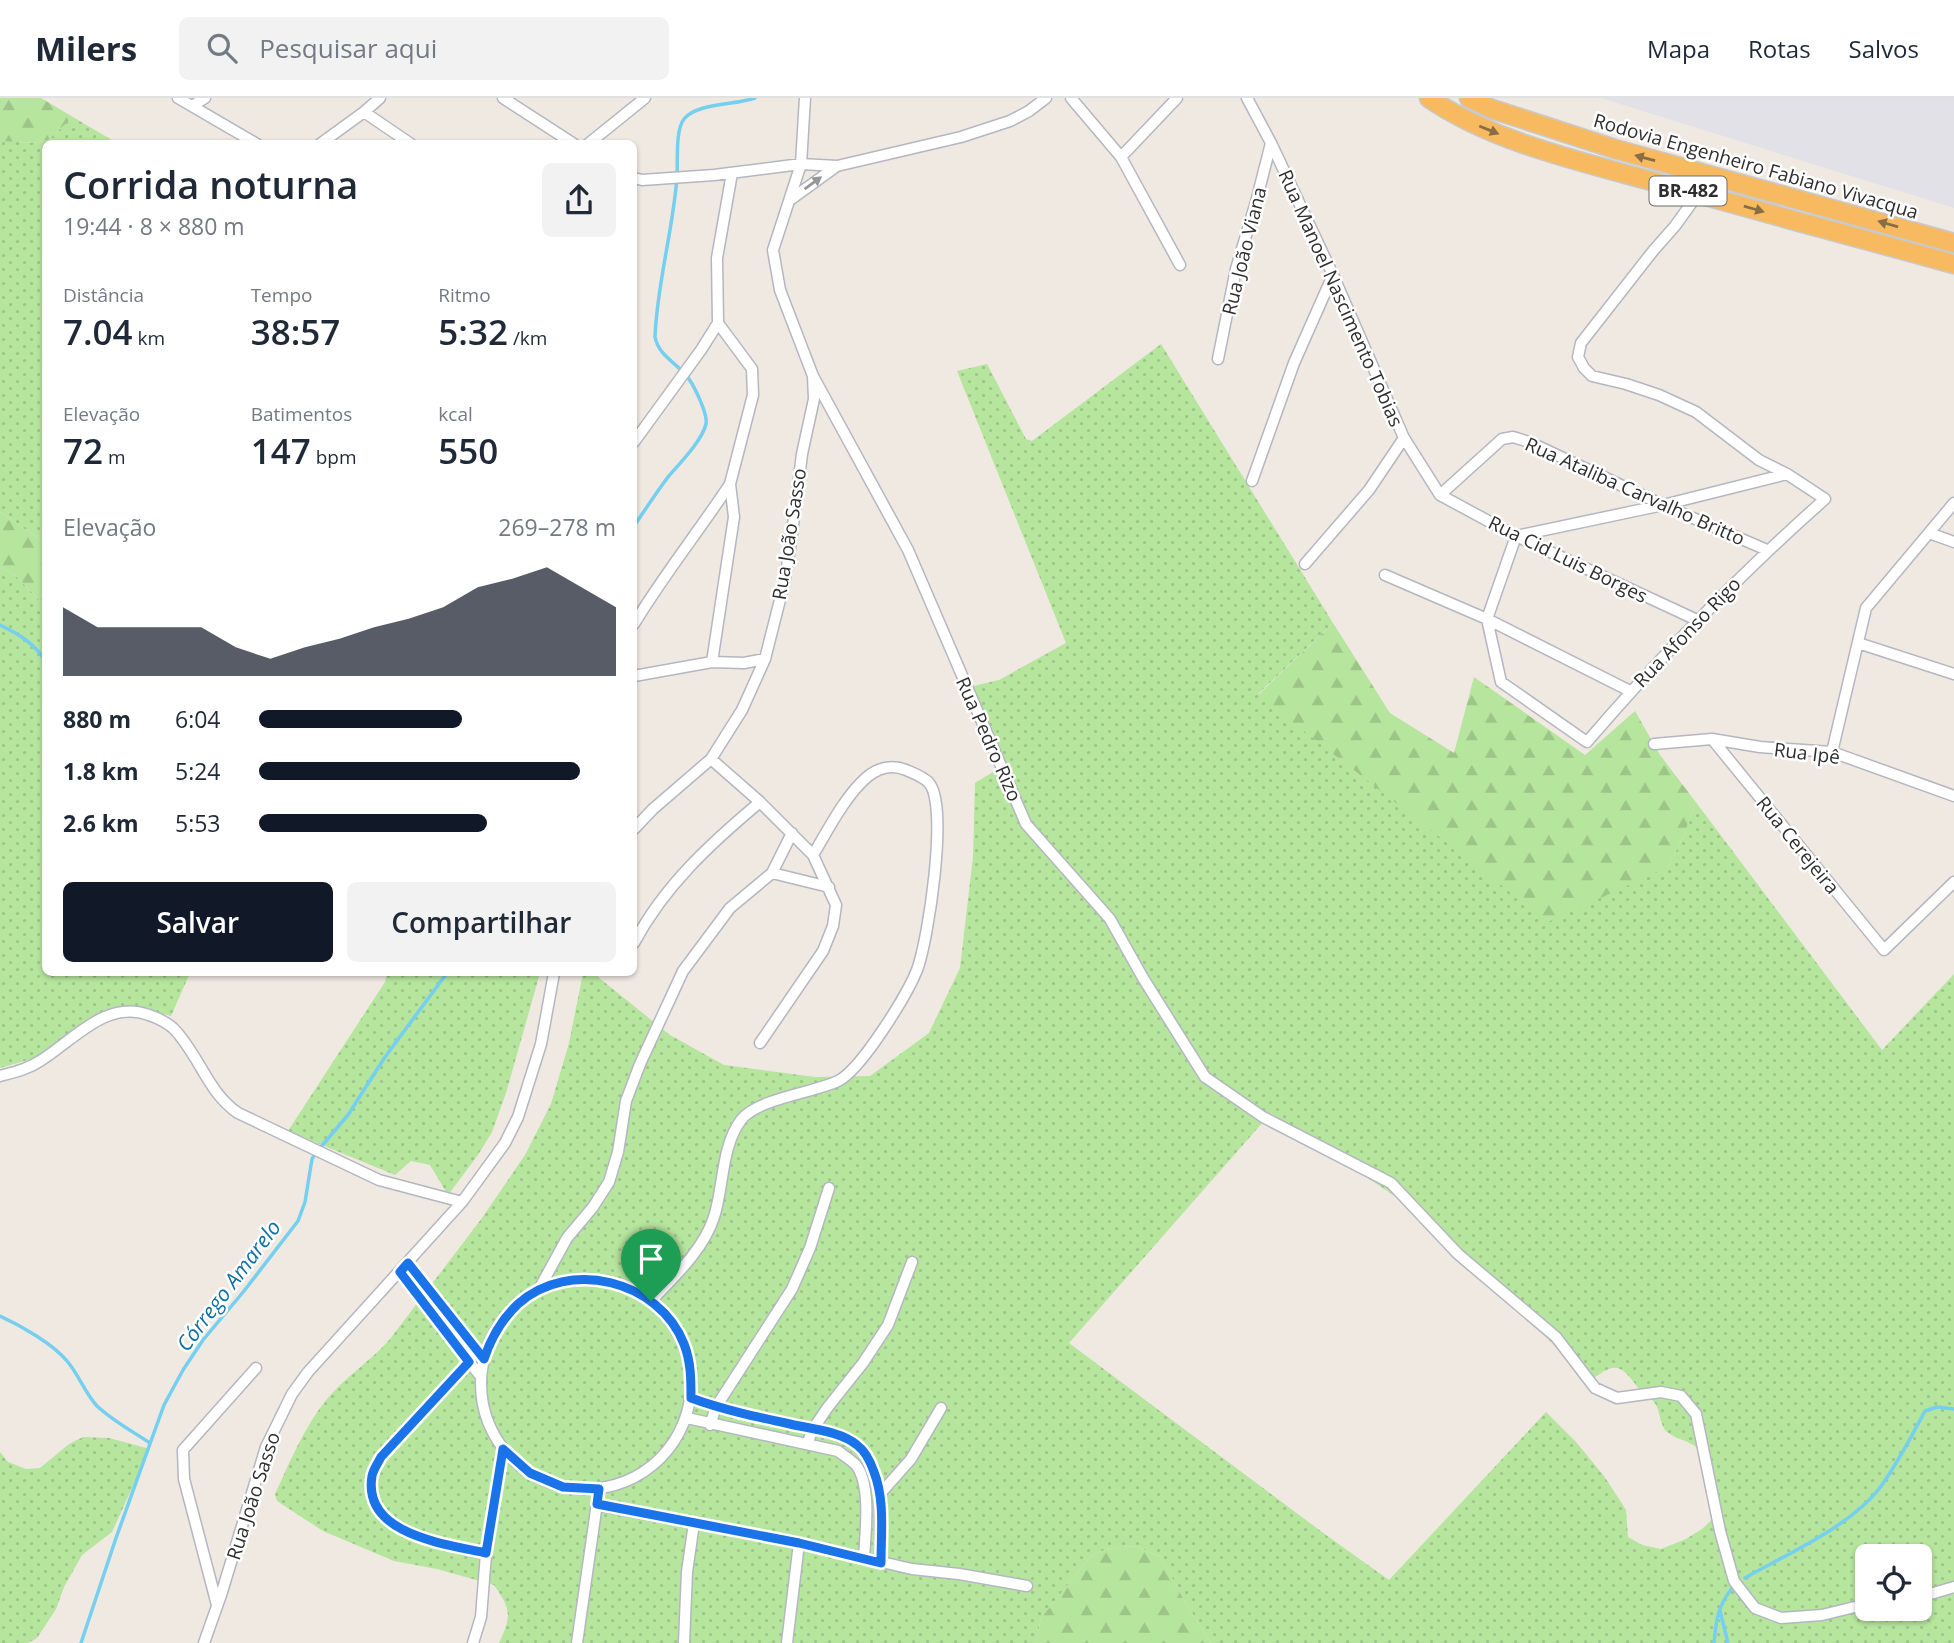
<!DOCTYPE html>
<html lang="pt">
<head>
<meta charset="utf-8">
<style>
	:root { --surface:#fff; --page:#f2f2f3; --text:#1f2937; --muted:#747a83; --line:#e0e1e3; --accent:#111827 }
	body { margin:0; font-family:"Open Sans",sans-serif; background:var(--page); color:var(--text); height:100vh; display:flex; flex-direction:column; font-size:26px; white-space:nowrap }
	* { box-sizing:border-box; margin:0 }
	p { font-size:23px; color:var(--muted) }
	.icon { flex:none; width:38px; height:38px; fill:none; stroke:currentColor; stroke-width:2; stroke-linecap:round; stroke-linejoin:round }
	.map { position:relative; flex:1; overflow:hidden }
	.sheet { position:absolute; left:42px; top:42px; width:595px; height:836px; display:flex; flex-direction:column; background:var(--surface); border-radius:10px; box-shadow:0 2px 5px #0004 }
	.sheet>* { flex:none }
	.buttons { position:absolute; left:1855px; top:1446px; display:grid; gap:14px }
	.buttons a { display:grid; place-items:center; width:77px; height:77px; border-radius:10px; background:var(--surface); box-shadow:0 2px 5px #0004; font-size:35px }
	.pin { position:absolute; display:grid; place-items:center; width:60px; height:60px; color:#fff; margin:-72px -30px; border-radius:50% 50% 50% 0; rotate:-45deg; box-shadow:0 0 7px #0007 }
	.pin .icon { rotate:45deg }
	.round { display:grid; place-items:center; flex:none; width:74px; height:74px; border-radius:10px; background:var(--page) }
	.overview { display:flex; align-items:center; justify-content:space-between; height:119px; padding:0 21px }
	h1 { font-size:38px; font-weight:600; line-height:52px }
	.stats { display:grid; grid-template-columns:repeat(3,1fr); gap:10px; height:119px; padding:7px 21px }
	.stats div { display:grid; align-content:center }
	.stats b { font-size:35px; font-weight:600 }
	.stats small { font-size:19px; font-weight:400 }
	.stats p { font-size:19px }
	.chart { height:196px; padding:14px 21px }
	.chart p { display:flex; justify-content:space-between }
	.chart svg { width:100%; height:126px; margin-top:7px; fill:var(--accent); opacity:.7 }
	.button { display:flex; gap:14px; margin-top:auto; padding:14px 21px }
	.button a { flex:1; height:80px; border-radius:10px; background:var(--accent); color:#fff; font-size:28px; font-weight:600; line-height:80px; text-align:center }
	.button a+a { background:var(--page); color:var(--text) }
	ul { padding:0 21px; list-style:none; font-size:23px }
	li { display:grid; grid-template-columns:112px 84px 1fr; align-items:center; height:52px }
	li i { height:18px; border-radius:9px; background:var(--accent) }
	header { display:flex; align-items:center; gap:42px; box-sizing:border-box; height:98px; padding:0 35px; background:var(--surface); border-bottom:2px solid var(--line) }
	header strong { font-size:33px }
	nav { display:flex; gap:38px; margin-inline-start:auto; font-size:24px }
	.search { width:490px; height:63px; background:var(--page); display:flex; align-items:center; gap:18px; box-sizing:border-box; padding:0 24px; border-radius:10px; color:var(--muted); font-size:26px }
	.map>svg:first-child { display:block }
	.industrial { fill:#e3e1e8 }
	.green { fill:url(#green-dots); fill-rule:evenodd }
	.forest { fill:url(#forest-firs) }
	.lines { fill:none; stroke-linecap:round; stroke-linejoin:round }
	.stream { stroke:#75cff0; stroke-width:3.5 }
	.minor-casing { stroke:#b4b7c1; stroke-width:13 }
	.trunk-casing { stroke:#c9c9c9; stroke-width:21 }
	.minor { stroke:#fff; stroke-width:10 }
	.trunk { stroke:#f8ba60; stroke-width:18 }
	.oneway { fill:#896d44 }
	.oneway2 { fill:#969696 }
	.route-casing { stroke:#fff; stroke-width:14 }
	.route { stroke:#1a73e8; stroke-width:9 }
	.labels { text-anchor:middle; stroke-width:5; stroke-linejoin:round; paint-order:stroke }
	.shield { fill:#fff; stroke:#6d6d6d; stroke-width:2 }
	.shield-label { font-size:18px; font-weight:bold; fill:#2e2e2e }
	.street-label { font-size:19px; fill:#2e2e2e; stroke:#fff }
	.water-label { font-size:21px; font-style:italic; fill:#0d6fa3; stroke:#fff }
</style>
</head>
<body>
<header>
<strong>Milers</strong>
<div class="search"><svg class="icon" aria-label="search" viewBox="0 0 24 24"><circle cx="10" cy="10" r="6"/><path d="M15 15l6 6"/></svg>Pesquisar aqui</div>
<nav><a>Mapa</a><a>Rotas</a><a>Salvos</a></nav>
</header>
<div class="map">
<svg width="1954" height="1545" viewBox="0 0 1954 1545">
	<defs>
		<pattern id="green-dots" width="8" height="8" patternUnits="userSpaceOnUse" patternTransform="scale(1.75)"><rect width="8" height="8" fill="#b6e59e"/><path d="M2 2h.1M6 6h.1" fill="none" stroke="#9dc588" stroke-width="1.8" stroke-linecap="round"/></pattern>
		<pattern id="forest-firs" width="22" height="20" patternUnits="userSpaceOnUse" patternTransform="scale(1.75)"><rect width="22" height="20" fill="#b6e59e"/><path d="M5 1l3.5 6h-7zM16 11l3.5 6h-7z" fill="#9dc588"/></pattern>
	</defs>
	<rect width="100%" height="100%" fill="#efe9e1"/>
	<path class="industrial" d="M1601 0H1954V110Z"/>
	<path class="green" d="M73 19 117 45 46 46 45 445 0 414V43L33 45 48 42Z
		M1161 246 1333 525 1258 596 1668 769 1685 735 1695 703 1882 952 1954 876V1545H1211L1184 1502 1161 1459 1138 1449 1122 1448 1102 1453 1091 1458 1041 1520 1036 1545H499C512 1518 511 1511 494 1487L437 1471 394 1463 323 1433 277 1403 275 1396C290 1364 304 1329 327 1301 346 1278 371 1263 390 1241L482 1120 525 1057 551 1006 569 945 583 875H593L670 937 724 967 815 979 870 978 929 935 960 870 973 759 975 685 998 671 969 589 999 582 1066 545 957 273 987 266 1026 341 1032 343ZM1271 1015 1426 1119 1590 1283C1615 1264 1620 1265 1638 1290 1642 1295 1650 1298 1654 1304 1661 1312 1659 1327 1667 1334 1677 1342 1693 1343 1700 1353 1705 1375 1700 1398 1718 1416L1702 1431 1686 1441 1661 1451 1642 1447 1628 1439 1626 1412 1621 1404 1604 1378 1576 1344 1546 1314 1389 1482 1326 1437 1069 1245ZM1867 1458H1920V1510H1867Z
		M0 469 16 478 45 508 46 875H190L171 918 135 908 111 910 78 929 35 960 0 970Z
		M387 875H540L506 995 492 1034 478 1057 448 1097 430 1067 411 1063 395 1077 288 1033 385 884Z
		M83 1339 109 1340 150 1351 112 1434 82 1457 64 1489 56 1511 37 1540 28 1545H0V1354L8 1364 26 1371 40 1370 69 1346Z"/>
	<path class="forest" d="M0 0H41L73 19 48 42 33 45 0 43Z
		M0 414 45 445V508L16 478 0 469Z
		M1333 525 1390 615 1454 655 1474 579 1585 657 1635 613 1660 657 1695 703 1685 735 1668 769 1548 824 1258 597Z
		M1122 1448 1138 1449 1161 1459 1184 1502 1211 1545H1036L1041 1520 1091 1458 1102 1453Z"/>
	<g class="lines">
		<path class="stream" d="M634 428C645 412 656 395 668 379 679 366 702 343 706 326 708 316 695 290 689 281 678 265 659 259 655 239 657 185 673 133 677 79 678 65 675 32 684 21 696 5 736 7 755 0
			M0 527C19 536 34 545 46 564
			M0 1218C20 1227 53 1246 67 1263 79 1277 85 1295 97 1308 113 1323 132 1333 150 1345
			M1745 1480C1787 1456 1849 1429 1879 1391 1897 1367 1911 1339 1925 1313L1937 1309 1954 1311
			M1720 1513 1728 1545
			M81 1545 116 1440 164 1307 183 1272 203 1242 244 1193 298 1123 305 1104 312 1061 315 1056 348 1017 385 959 447 875
			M1714 1545C1716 1522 1718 1507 1733 1489"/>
		<defs>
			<path id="minor" d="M178 0 257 46
				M503 0 574 46
				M1071 0 1121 59 1180 167
				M1247 0 1271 45 1333 177 1404 340 1440 397 1516 438 1697 522
				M192 8 205 0
				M364 14 411 46
				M320 46 364 14 380 0
				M588 46 645 0
				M1121 59 1177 0
				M634 80 642 82 714 77 801 66 837 68 961 39 1010 23 1029 13 1046 0
				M1698 96 1675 128 1653 153 1581 245 1578 259 1584 270 1592 278 1626 286 1659 297 1696 314 1759 362 1787 376 1825 401C1739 477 1662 557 1587 644L1501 584 1487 521 1516 438 1663 407 1787 376
				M790 102 837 68
				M1218 261 1236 171 1256 104 1271 45
				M813 278 908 452 1026 726 1110 821 1143 880 1205 979 1263 1019 1391 1085 1458 1156 1556 1239 1595 1290 1617 1300 1661 1294 1681 1298 1696 1316 1720 1433 1734 1483 1755 1510 1781 1520 1822 1517 1867 1506
				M634 344 701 252 718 225 717 160 732 75
				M1252 383 1294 265 1333 177
				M1440 397 1502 341 1513 339 1529 344 1663 407 1767 452
				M1929 435 1954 444
				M1305 466 1369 392 1404 340
				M1385 477 1487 521 1630 593
				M634 526C663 478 699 433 730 386
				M1858 545 1954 576
				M712 564 734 419 730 386 753 297 752 271 718 225
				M634 578 712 564 744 565 765 561
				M1712 641 1884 852 1954 784
				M1654 646 1712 641 1760 649 1832 654 1954 698
				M1832 654 1866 510 1954 405
				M711 661 760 704 813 757 836 807 833 828 823 853 760 945
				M634 731 653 711 711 661 742 612 765 561 784 486 790 451 802 356 814 301 813 278 780 192 773 152 801 66 805 0
				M772 775 792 735
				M634 845C664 788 711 745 760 704
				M0 978C15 974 28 971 40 963 74 942 106 901 149 917 158 920 166 924 173 930 199 956 207 994 238 1015L379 1082 462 1104
				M408 1165 478 1255
				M400 1174 481 1279
				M481 1286a105 105 0 1 1 210 0a105 105 0 1 1-210 0Z
				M538 1193 567 1140 593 1109 609 1084 618 1054 626 1003 640 966 683 873 730 810 772 775 829 789
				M651 1203C674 1179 704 1151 714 1119 724 1088 721 1049 741 1022 756 1001 813 995 838 983 861 972 907 897 917 872 928 843 949 708 929 685 924 679 913 675 906 672 892 666 878 670 867 679 845 698 828 732 813 757
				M476 1252 469 1264 381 1359C378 1365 373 1372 372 1378 362 1437 446 1446 486 1456
				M691 1300 736 1314 835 1336 856 1346 868 1360 874 1374 880 1396 881 1465
				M687 1320 838 1353C843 1357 851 1362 856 1367 872 1388 865 1436 864 1461
				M710 1327 716 1309 792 1191 810 1150 829 1090
				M807 1346 813 1331 828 1309 863 1265 888 1227 912 1164
				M880 1396 911 1361 941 1310
				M597 1407 799 1445 912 1471 959 1476 1027 1488
				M1920 1499 1954 1489
				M217 1507 184 1381 183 1352 256 1270
				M204 1545 221 1497 266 1349 292 1296 308 1274 462 1104 505 1045 518 1019 541 946 554 875
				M473 1545 481 1519 486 1456 503 1351
				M577 1545 599 1391
				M684 1545 687 1474 694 1425
				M787 1545 799 1445"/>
			<path id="trunk" d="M1429 0C1494 45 1587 65 1662 86 1759 113 1857 140 1954 166
				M1469 0 1492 11 1615 51 1954 145"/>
		</defs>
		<use href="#minor" class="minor-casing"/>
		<use href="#trunk" class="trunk-casing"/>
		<use href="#minor" class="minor"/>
		<use href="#trunk" class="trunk"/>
	</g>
	<defs><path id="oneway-solid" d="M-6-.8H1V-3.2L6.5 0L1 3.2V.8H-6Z" transform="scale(1.75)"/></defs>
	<g class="oneway">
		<use href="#oneway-solid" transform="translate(1489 32) rotate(22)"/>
		<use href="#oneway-solid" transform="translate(1645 60) rotate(-165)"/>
		<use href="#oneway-solid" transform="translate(1754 111) rotate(16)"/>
		<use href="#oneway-solid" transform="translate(1888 126) rotate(-164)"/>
	</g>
	<use class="oneway2" href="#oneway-solid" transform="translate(813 85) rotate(-36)"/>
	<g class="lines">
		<defs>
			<path id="route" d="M408 1165 484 1261C491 1240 501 1222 518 1206 569 1160 659 1182 684 1246 691 1264 691 1281 691 1300 724 1312 757 1319 790 1326 811 1331 840 1333 857 1347 865 1353 871 1365 874 1374 885 1402 881 1435 881 1465L799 1445 597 1406 599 1391 563 1389 530 1375 503 1351 486 1455C446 1446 362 1437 372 1378 373 1372 378 1365 381 1359L469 1264 400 1174Z"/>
		</defs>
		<use href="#route" class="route-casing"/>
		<use href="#route" class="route"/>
	</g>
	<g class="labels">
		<rect class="shield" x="1649.5" y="78.5" width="77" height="29" rx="5"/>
		<g class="shield-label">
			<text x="1688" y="99">BR-482</text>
		</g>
		<g class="street-label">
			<text transform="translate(1756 68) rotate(16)" y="7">Rodovia Engenheiro Fabiano Vivacqua</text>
			<text transform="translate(1244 153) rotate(-76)" y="7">Rua João Viana</text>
			<text transform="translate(1341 200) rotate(66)" y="7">Rua Manoel Nascimento Tobias</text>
			<text transform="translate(1635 393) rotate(24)" y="7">Rua Ataliba Carvalho Britto</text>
			<text transform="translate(789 436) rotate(-81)" y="7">Rua João Sasso</text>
			<text transform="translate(1568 461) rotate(26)" y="7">Rua Cid Luis Borges</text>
			<text transform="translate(1687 534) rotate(-46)" y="7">Rua Afonso Rigo</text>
			<text transform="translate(989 641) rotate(66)" y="7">Rua Pedro Rizo</text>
			<text transform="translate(1807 655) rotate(7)" y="7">Rua Ipê</text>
			<text transform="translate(1798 747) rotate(51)" y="7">Rua Cerejeira</text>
			<text transform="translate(253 1398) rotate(-72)" y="7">Rua João Sasso</text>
		</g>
		<g class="water-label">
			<text transform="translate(229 1188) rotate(-53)" y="7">Córrego Amarelo</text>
		</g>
	</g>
</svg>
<div class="buttons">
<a><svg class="icon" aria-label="locate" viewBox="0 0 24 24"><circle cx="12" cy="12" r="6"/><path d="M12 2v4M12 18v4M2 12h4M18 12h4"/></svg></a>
</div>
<div class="pin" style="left:651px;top:1203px;background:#1e9e55"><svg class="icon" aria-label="arrive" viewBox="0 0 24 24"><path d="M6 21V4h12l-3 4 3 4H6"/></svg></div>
<section class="sheet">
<div class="overview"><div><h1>Corrida noturna</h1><p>19:44 · 8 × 880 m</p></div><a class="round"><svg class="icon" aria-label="share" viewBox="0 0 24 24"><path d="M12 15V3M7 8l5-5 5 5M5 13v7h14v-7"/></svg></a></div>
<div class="stats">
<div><p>Distância</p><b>7.04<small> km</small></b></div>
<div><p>Tempo</p><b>38:57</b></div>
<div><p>Ritmo</p><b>5:32<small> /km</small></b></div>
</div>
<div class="stats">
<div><p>Elevação</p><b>72<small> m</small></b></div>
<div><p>Batimentos</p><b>147<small> bpm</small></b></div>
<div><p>kcal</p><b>550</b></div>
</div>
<div class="chart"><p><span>Elevação</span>269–278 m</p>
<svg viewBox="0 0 160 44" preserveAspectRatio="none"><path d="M0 44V20L10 27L20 27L30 27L40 27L50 34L60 38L70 34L80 31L90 27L100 24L110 20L120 13L130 10L140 6L150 13L160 20V44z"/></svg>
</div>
<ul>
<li><b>880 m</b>6:04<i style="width:57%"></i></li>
<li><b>1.8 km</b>5:24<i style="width:90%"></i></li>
<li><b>2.6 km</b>5:53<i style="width:64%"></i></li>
</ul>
<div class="button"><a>Salvar</a><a>Compartilhar</a></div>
</section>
</div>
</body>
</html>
